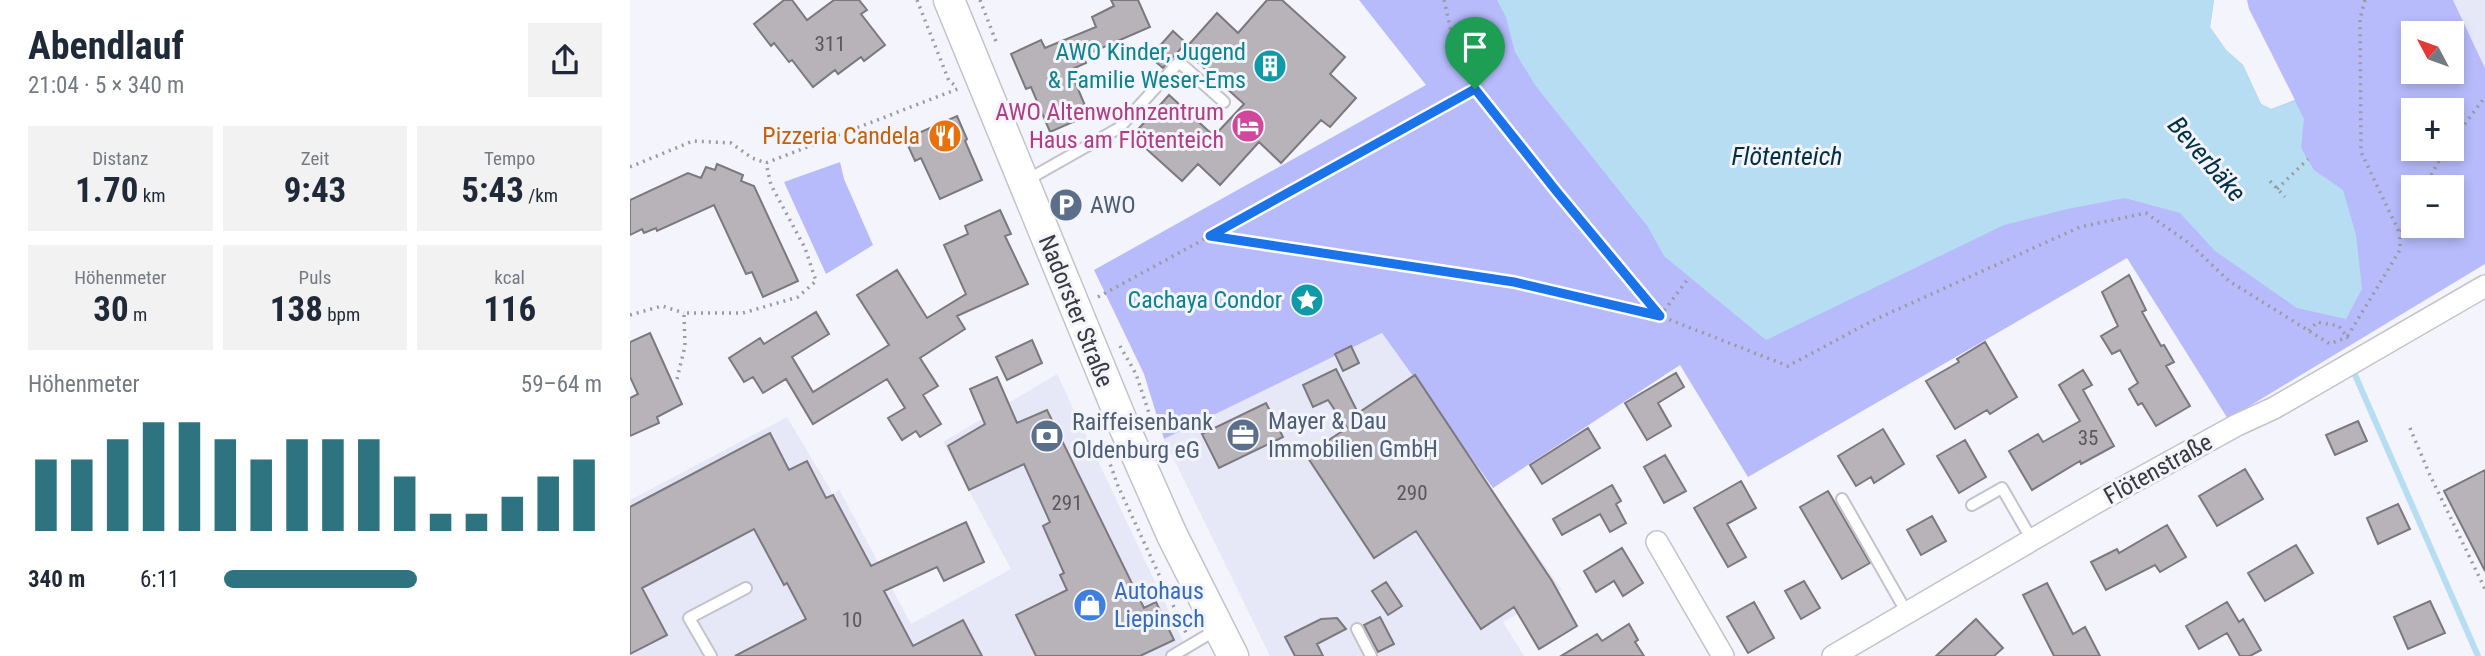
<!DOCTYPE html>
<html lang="de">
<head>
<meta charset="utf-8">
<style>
	:root { --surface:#fff; --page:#f2f2f3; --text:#1f2937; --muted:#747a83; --accent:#2d7480 }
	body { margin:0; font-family:"Roboto Condensed",sans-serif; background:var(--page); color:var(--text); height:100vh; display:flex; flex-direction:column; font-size:26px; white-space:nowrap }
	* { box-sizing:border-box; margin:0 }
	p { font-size:23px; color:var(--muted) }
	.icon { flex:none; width:38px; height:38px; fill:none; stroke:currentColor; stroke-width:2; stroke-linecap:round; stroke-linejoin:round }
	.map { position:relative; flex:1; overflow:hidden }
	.panel { display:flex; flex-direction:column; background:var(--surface); width:630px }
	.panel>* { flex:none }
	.needle { width:46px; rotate:311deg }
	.fabs { position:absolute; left:1771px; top:21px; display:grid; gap:14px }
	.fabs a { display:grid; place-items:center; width:63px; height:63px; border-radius:0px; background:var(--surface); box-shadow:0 4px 10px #0003; font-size:35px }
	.pin { position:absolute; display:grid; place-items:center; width:60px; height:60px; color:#fff; margin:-72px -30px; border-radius:50% 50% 50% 0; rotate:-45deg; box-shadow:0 0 7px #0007 }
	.pin .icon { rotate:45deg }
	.round { display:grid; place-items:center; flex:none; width:74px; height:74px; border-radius:0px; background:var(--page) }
	.overview { display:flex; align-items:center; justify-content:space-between; height:119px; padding:0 28px }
	h1 { font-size:38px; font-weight:700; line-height:52px }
	.stats { display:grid; grid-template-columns:repeat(3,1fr); gap:10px; height:119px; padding:7px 28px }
	.stats div { display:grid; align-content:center; border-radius:0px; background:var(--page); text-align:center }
	.stats b { font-size:35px; font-weight:700 }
	.stats small { font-size:19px; font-weight:400 }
	.stats p { font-size:19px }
	.chart { height:196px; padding:14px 28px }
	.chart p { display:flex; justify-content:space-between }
	.chart svg { width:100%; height:126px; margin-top:7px; stroke:var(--accent); stroke-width:6 }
	ul { padding:0 28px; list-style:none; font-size:23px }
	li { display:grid; grid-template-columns:112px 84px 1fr; align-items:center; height:52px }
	li i { height:18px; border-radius:9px; background:var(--accent) }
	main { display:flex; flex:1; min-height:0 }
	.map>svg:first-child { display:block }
	.built { fill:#e7e8f7 }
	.green { fill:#b7bbfb; fill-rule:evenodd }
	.water { fill:#b7ddf2 }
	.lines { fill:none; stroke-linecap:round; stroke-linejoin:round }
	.stream { stroke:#b7ddf2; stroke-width:6 }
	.building { fill:#b7b3b9; stroke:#7b787e; stroke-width:2 }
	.lane-casing { stroke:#c3c4cb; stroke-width:14 }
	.street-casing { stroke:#c3c4cb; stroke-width:24 }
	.secondary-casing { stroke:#c3c4cb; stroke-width:33 }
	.path { stroke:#9a9ba0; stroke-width:3.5; stroke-dasharray:2 5; stroke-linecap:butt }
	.lane { stroke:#fff; stroke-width:10 }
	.street { stroke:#fff; stroke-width:21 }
	.secondary { stroke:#fff; stroke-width:30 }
	.route-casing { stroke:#fff; stroke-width:14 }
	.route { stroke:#1a73e8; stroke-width:9 }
	.labels { text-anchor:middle; stroke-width:6; stroke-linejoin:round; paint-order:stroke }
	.number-label { font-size:21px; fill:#59585c }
	.culture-label { font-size:24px; fill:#0d838f; stroke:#f3f4fc; text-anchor:end }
	.hotel-label { font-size:24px; fill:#b23c85; stroke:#f3f4fc; text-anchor:end }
	.food-label { font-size:24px; fill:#c56008; stroke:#f3f4fc; text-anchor:end }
	.service-label { font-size:24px; fill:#4e5e75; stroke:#f3f4fc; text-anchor:start }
	.street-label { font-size:24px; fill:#3a3a3d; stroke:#f3f4fc }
	.shop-label { font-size:24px; fill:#366cbe; stroke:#f3f4fc; text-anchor:start }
	.water-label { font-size:26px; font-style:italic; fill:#003045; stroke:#f3f4fc }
</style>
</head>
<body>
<main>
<section class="panel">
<div class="overview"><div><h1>Abendlauf</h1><p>21:04 · 5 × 340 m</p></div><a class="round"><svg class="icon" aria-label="share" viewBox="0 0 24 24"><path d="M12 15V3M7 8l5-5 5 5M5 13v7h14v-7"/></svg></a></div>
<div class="stats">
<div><p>Distanz</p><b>1.70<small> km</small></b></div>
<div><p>Zeit</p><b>9:43</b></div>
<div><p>Tempo</p><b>5:43<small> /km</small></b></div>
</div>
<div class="stats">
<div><p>Höhenmeter</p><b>30<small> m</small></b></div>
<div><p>Puls</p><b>138<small> bpm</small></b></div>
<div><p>kcal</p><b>116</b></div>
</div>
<div class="chart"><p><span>Höhenmeter</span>59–64 m</p>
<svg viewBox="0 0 160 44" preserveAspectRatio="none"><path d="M5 44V19M15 44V19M25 44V12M35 44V6M45 44V6M55 44V12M65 44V19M75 44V12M85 44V12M95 44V12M105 44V25M115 44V38M125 44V38M135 44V32M145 44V25M155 44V19"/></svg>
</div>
<ul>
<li><b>340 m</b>6:11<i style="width:51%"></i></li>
</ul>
</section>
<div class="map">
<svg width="1855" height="656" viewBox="0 0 1855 656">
	<rect width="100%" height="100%" fill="#f3f4fc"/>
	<path class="built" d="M1823 0H1855V68Z
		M752 333 932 590 873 622 894 656H640L534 439Z
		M427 374 560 656H0V500L157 417 203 494 209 489 281 624 381 569 313 442Z"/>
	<path class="green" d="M729 0H1584L1580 27 1596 50 1613 65 1631 104 1641 109 1665 100 1619 9 1617 0H1823L1855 68V264L1598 419 1497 258 1118 477 1050 365 863 488 752 333 534 439 514 374 464 270 796 85ZM1783 33H1822V72H1783ZM1783 110H1822V149H1783ZM1783 187H1822V226H1783Z
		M210 162 214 179 243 245 196 274 154 182Z"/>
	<path class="water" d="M867 0H1584L1580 27 1596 50 1613 65 1631 104 1641 109 1665 101 1674 119 1671 148 1684 170 1713 190 1726 235 1732 289 1716 319 1667 308 1585 251 1550 213 1495 198 1437 209 1374 225 1136 340 1034 256 1018 227 905 85 885 52 876 17Z"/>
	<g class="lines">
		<path class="stream" d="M1722 368 1848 656"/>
	</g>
	<path class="building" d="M154 0H162L177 20 204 0H229L237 10 231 14 255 45 234 61 231 57 208 74 205 70 183 87 162 60 159 62 144 43 141 46 124 24Z
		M481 0H508L520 27 453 56 456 63 440 70 459 115 420 132 401 87 396 89 381 54 411 40 415 48 466 27 462 17 484 6Z
		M637 0H652L715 57 700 74 726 98 700 127 691 120 651 163 629 142 590 185 568 164 552 181 502 136 539 95 584 136 614 104 554 50 587 13 608 33Z
		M543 31 556 43 533 68 520 57Z
		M327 116 337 139 335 141 352 180 310 199 291 158 285 161 275 139Z
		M87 164 113 175 111 181 124 186 168 281 133 297 122 272 116 274 84 205 27 231 26 228 14 233 12 229 0 235V200L58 173 71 178 76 167 85 170Z
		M370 210 381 234 375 236 398 284 327 316 335 329 290 358 308 386 293 395 311 424 290 437 286 431 272 440 258 418 275 408 257 379 183 424 156 379 133 393 123 377 114 382 99 358 130 338 134 344 186 312 199 334 162 357 183 392 259 345 227 295 267 270 297 318 336 294 314 245 338 234 335 226Z
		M1499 275 1516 310 1512 312 1531 346 1534 345 1544 362 1536 366 1560 406 1526 426 1512 403 1508 405 1499 389 1508 383 1490 350 1482 354 1471 336 1488 326 1472 292Z
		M20 333 52 404 27 417 29 423 0 436V398L8 394 0 377V342Z
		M402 340 412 363 377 380 366 357Z
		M1355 342 1387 397 1360 414 1357 410 1325 429 1296 381 1329 362 1327 359Z
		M721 346 729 363 713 371 705 354Z
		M706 369 728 413 785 375 922 581 947 626 909 649 884 607 851 629 786 531 744 558 676 455 717 428 698 400 683 407 673 385Z
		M1453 370 1462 385 1453 390 1484 446 1451 464 1450 461 1402 490 1379 451 1408 434 1413 442 1450 421 1429 385Z
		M1046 373 1054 387 1028 403 1041 426 1017 440 995 403Z
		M367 377 387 423 417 410 514 608 526 602 544 640 510 656H406L386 615 437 590 430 575 434 573 413 526 420 522 394 464 339 490 318 446 355 424 340 389Z
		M636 403 653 437 589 468 572 434Z
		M1728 421 1737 441 1705 455 1696 435Z
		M958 428 970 448 912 484 900 465Z
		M1253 429 1274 464 1244 483 1241 477 1226 486 1208 456Z
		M140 433 159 470 177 461 196 498 203 495 241 566 336 522 354 562 314 581 307 567 254 591 283 646 333 620 352 656H105L176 619 157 583 154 585 124 529 12 588 37 635 0 654V507Z
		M1335 440 1356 477 1329 493 1307 456Z
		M1035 455 1056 491 1034 503 1014 467Z
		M1615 469 1633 499 1587 526 1569 496Z
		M1855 470V571L1814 491Z
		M1111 481 1126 508 1097 524 1116 557 1098 567 1064 508Z
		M982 485 991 501 986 504 996 523 980 532 970 514 932 535 923 519Z
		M1198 491 1240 563 1212 579 1170 507Z
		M1768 504 1780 529 1748 544 1737 518Z
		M1302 516 1316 541 1291 555 1277 530Z
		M1537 525 1556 557 1530 572 1525 565 1476 590 1461 562 1487 549 1489 553Z
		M1666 545 1683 573 1635 601 1618 573Z
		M992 548 1013 583 993 596 984 581 966 592 954 571Z
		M1174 581 1190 608 1171 619 1155 591Z
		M756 582 772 606 758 615 742 591Z
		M1417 583 1443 634 1455 627 1470 656H1424L1393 595Z
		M1800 601 1815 633 1778 649 1764 617Z
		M1124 602 1144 638 1118 653 1097 617Z
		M1597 602 1609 622 1613 619 1631 650 1620 656H1610L1597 633 1569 649 1556 626Z
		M750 617 764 644 748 652 734 625Z
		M707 618 716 629 687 644 693 656H665L655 637 691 619Z
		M1346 619 1373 648 1364 656H1306Z
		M999 624 1008 640 1005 642 1014 656H931L967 634 972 641Z"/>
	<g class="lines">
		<defs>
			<path id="lane" d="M397 180 489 128 549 62 594 102
				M1212 499 1277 613
				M1342 505 1372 488 1402 540
				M727 629 741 656
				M81 656 59 618 116 588
				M542 656 586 630"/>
			<path id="street" d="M1027 542 1093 656
				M1203 656 1467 502 1607 425 1644 408 1855 286"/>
			<path id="secondary" d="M319 0 496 431 542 535 603 656"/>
		</defs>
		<use href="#lane" class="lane-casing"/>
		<use href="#street" class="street-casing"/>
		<use href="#secondary" class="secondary-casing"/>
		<path class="path" d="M287 0 319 81 326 86
			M350 0 367 44
			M814 0 827 57 845 89 927 192 1029 314
			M1735 0 1730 19 1731 152 1770 234
			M1822 141 1855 97
			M0 167 63 141 101 143 122 158 136 163 330 88
			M1640 181 1655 197
			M1794 187 1816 149
			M1647 189 1678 159
			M582 235 844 89
			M468 297 580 236 884 282 1030 316 1158 366 1244 320 1450 227 1516 213 1559 243 1599 281 1700 344 1717 337 1720 342
			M0 315 32 306 54 313
			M1030 316 1058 279
			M1679 331 1687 322 1709 326 1717 337 1770 250V234L1783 208
			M490 346 506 374 523 425
			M47 379 55 346 54 313H113L168 297 186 281 175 248 141 185 136 163
			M1780 428 1799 473 1855 589
			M478 458 488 486 556 633"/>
		<use href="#lane" class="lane"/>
		<use href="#street" class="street"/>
		<use href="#secondary" class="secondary"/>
	</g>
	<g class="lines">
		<defs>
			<path id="route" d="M845 89 927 192 1030 316 884 282 580 236Z"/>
		</defs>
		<use href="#route" class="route-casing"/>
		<use href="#route" class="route"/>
	</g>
	<defs>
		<symbol id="building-disc" viewBox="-11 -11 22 22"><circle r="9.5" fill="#0f9aa8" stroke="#f3f4fc"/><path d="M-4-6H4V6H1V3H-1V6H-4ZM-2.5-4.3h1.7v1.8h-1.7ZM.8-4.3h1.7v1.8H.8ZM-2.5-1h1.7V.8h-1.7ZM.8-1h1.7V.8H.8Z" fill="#fff"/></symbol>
		<symbol id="hotel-disc" viewBox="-11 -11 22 22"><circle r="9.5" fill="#d1479c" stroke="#f3f4fc"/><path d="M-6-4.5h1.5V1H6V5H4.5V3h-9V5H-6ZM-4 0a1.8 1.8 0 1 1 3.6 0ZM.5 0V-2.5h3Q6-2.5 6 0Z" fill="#fff"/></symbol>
		<symbol id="restaurant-disc" viewBox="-11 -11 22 22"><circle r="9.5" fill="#e8710a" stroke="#f3f4fc"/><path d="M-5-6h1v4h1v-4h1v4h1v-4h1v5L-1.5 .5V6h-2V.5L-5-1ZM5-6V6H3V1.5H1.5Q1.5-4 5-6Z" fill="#fff"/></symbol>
		<symbol id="parking-disc" viewBox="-11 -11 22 22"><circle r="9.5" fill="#5c6f8a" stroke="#f3f4fc"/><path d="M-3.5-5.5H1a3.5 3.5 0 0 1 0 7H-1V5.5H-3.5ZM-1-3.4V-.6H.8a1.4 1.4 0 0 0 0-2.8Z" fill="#fff"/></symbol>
		<symbol id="sight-disc" viewBox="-11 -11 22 22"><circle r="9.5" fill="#0f9aa8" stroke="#f3f4fc"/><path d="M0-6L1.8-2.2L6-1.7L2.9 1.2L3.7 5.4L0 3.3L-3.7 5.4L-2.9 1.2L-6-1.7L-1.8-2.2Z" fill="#fff"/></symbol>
		<symbol id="office-disc" viewBox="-11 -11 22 22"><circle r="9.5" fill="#5c6f8a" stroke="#f3f4fc"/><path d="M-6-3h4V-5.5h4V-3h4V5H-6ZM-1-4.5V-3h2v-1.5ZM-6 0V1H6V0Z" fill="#fff"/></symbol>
		<symbol id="bank-disc" viewBox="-11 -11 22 22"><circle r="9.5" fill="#5c6f8a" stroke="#f3f4fc"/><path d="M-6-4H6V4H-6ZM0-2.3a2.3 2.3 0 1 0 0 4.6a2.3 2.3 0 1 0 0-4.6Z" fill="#fff"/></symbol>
		<symbol id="shop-disc" viewBox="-11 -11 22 22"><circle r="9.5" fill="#3f7fe0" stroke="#f3f4fc"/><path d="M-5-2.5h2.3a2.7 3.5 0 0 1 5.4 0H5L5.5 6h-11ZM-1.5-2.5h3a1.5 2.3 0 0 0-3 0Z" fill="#fff"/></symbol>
	</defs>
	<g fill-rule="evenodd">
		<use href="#building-disc" x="621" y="47" width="38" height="38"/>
		<use href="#hotel-disc" x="599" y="107" width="38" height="38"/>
		<use href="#restaurant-disc" x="296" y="117" width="38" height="38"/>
		<use href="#parking-disc" x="417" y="186" width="38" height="38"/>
		<use href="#sight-disc" x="658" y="281" width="38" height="38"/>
		<use href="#office-disc" x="594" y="416" width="38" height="38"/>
		<use href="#bank-disc" x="398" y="417" width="38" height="38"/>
		<use href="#shop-disc" x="441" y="586" width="38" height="38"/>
	</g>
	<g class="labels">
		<g class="number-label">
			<text x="200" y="51">311</text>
			<text x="1458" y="445">35</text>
			<text x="782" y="500">290</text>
			<text x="437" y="510">291</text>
			<text x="222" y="627">10</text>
		</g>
		<g class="culture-label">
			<text x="616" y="60">AWO Kinder, Jugend<tspan x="616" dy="28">&amp; Familie Weser-Ems</tspan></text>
			<text x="652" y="308">Cachaya Condor</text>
		</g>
		<g class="hotel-label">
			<text x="594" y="120">AWO Altenwohnzentrum<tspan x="594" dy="28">Haus am Flötenteich</tspan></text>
		</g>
		<g class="food-label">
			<text x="290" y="144">Pizzeria Candela</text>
		</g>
		<g class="service-label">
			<text x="460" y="213">AWO</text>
			<text x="638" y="429">Mayer &amp; Dau<tspan x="638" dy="28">Immobilien GmbH</tspan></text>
			<text x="442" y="430">Raiffeisenbank<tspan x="442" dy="28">Oldenburg eG</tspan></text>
		</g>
		<g class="street-label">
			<text transform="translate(446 311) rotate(68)" y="8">Nadorster Straße</text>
			<text transform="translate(1528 469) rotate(-29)" y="8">Flötenstraße</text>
		</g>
		<g class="shop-label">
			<text x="484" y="599">Autohaus<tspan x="484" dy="28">Liepinsch</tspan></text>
		</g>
		<g class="water-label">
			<text x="1157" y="165">Flötenteich</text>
			<text transform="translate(1577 159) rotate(49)" y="9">Beverbäke</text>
		</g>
	</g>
</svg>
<div class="fabs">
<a><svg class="needle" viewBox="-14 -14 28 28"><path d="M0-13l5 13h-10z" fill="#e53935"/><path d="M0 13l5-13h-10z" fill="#747a83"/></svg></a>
<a>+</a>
<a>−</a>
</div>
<div class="pin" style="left:845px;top:89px;background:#1e9e55"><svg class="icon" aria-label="arrive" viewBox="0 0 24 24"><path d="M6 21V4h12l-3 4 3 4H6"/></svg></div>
</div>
</main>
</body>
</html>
